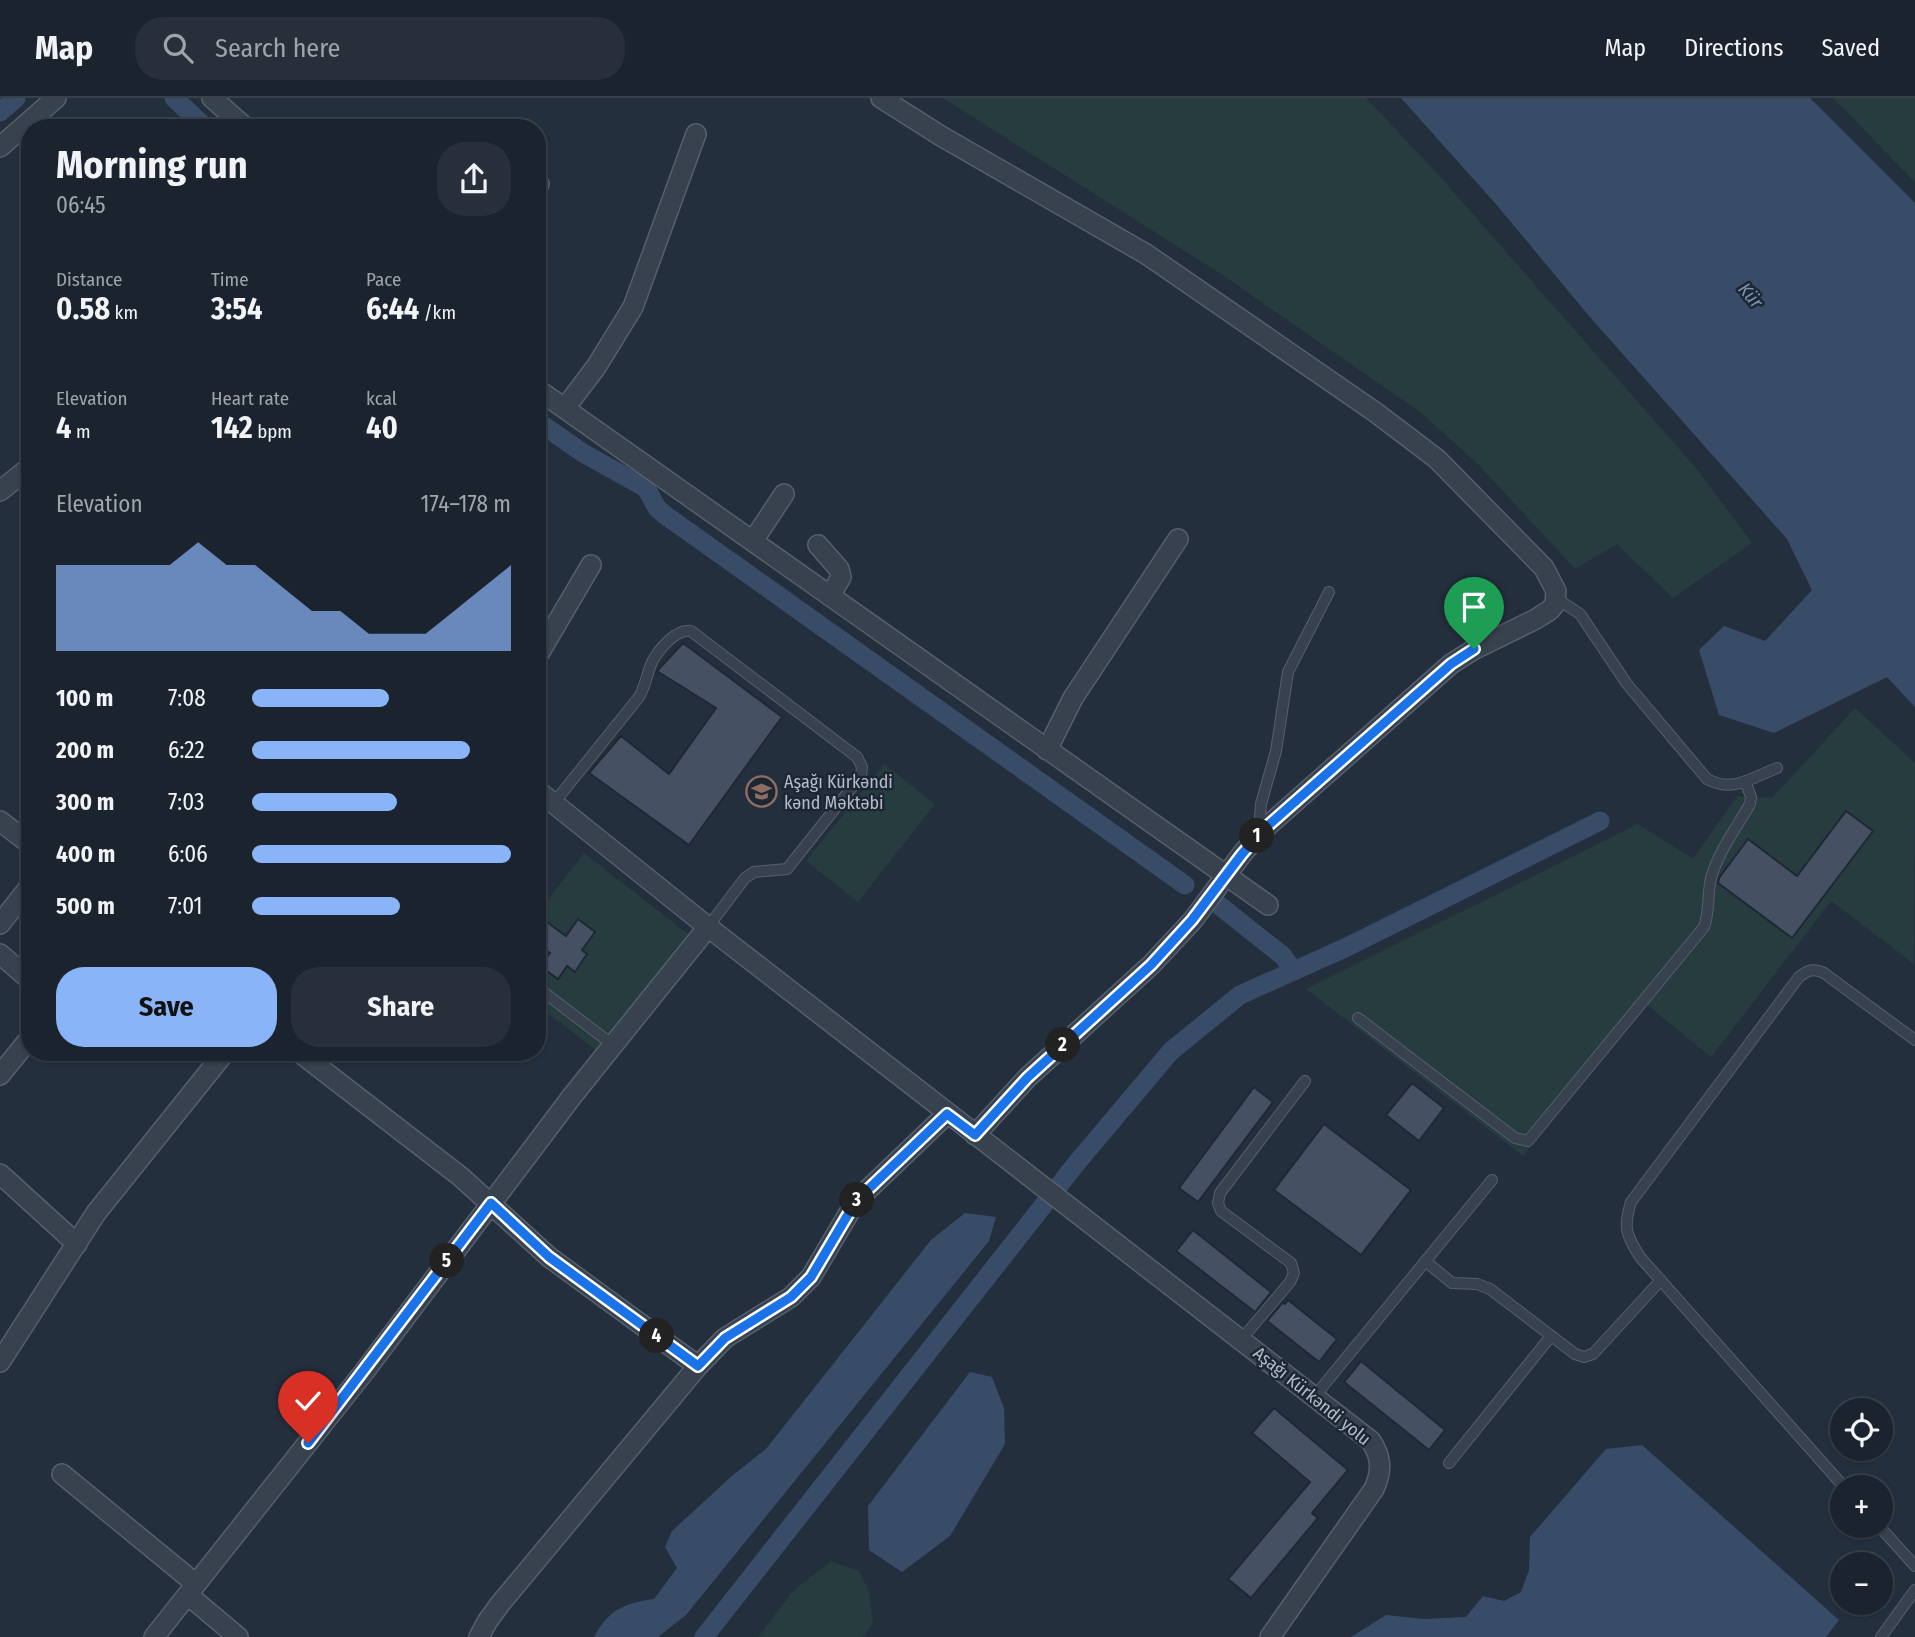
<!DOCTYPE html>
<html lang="en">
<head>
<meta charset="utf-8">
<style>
	:root { --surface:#1b232e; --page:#282f3a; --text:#f1f3f6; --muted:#a0a4aa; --line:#39404a; --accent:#8ab4f8 }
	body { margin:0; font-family:"Fira Sans Condensed",sans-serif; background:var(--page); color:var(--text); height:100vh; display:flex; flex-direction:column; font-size:26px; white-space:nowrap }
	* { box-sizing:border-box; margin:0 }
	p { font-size:23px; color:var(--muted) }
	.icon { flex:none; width:38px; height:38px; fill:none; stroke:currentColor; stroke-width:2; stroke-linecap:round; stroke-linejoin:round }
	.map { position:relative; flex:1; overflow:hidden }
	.drawer { position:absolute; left:21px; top:21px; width:525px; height:942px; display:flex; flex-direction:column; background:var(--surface); border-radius:28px; box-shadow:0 2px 5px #0004,0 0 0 2px var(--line) }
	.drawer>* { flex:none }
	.buttons { position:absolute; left:1830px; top:1300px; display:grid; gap:14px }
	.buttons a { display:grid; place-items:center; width:63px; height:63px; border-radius:50%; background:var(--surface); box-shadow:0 2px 5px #0004,0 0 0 2px var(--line); font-size:35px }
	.pin { position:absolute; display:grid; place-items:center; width:60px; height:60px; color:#fff; margin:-72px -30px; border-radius:50% 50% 50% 0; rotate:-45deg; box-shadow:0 0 7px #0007 }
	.pin .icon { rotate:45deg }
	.km { position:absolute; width:35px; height:35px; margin:-18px; border-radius:50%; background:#222; color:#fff; font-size:19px; line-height:35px; text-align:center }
	.round { display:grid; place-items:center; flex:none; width:74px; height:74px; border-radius:28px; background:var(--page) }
	.overview { display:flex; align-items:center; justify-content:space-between; height:119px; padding:0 35px }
	h1 { font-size:38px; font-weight:700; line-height:52px }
	.metrics { display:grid; grid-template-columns:repeat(3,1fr); gap:10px; height:119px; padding:7px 35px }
	.metrics div { display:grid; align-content:center }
	.metrics b { font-size:30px; font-weight:700 }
	.metrics small { font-size:19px; font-weight:400 }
	.metrics p { font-size:19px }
	.chart { height:196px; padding:14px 35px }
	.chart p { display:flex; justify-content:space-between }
	.chart svg { width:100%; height:126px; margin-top:7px; fill:var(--accent); opacity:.7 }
	.button { display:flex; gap:14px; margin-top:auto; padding:14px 35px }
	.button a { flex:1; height:80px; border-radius:28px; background:var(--accent); color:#111; font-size:28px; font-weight:700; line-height:80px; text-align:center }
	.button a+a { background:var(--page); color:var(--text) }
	ul { padding:0 35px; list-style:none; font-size:23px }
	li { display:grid; grid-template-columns:112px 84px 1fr; align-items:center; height:52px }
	li i { height:18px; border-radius:9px; background:var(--accent) }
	header { display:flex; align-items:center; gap:42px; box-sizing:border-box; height:98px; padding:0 35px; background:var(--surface); border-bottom:2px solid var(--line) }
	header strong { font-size:33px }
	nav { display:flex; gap:38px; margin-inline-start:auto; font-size:24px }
	.search { width:490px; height:63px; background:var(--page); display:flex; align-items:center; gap:18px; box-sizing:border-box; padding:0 24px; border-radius:28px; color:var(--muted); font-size:26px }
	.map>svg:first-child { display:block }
	.green { fill:#263c3f }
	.water { fill:#394c67 }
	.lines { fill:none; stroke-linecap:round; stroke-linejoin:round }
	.canal { stroke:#394c67; stroke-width:19 }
	.building { fill:#455162; stroke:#1f2835; stroke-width:2 }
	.service-casing { stroke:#565f6c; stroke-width:12 }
	.minor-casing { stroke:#565f6c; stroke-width:22 }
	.service { stroke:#38414e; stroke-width:10 }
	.minor { stroke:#38414e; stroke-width:19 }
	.route-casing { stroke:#fff; stroke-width:14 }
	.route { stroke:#1a73e8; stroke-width:9 }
	.labels { text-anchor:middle; stroke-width:5; stroke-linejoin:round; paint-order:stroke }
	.poi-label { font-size:18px; fill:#b4bcc9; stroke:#1d2633; text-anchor:start }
	.street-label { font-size:18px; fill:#b4bcc9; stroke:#1d2633 }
	.water-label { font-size:19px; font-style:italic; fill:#7c92b1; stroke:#1d2633 }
</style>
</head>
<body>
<header>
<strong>Map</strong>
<div class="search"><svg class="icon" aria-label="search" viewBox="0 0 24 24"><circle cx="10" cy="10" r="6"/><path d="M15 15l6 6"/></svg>Search here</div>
<nav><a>Map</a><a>Directions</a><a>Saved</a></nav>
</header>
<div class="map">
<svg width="1915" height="1539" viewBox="0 0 1915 1539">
	<rect width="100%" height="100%" fill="#242f3e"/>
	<path class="green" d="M943 0H1366L1436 74 1695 369 1752 445 1673 500 1617 446 1575 471 1478 366 1420 314 1221 176Z
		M1833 0H1915V84Z
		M1855 610 1915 665 1914 866 1831 803 1711 959 1646 906 1523 1058 1306 891 1638 726 1693 761 1737 698 1772 700Z
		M884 666 935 706 858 804 806 763Z
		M584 755 688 836 596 952 537 907V816Z
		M831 1463 859 1473 869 1493 873 1526 862 1539H758L793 1493Z"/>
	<path class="water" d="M1401 0H1810L1915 105V609L1887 579 1774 635 1719 617 1699 552 1724 528 1765 543 1812 492 1787 441 1589 218 1495 105Z
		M965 1115 996 1119 989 1143 686 1517 658 1539H594C609 1512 623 1505 654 1501L677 1470 665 1449 672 1433 733 1377 766 1351 931 1142Z
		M970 1274 992 1279 1004 1310 1005 1346 950 1438 902 1474 869 1452 868 1408Z
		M1642 1347 1839 1522 1826 1539H1351L1386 1517 1424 1521 1466 1519 1483 1498 1504 1503 1521 1494 1529 1472 1530 1439 1606 1351Z"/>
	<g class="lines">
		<path class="canal" d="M174 0 206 30
			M0 14 16 0
			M537 323 583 355 646 390 657 410 665 417 1185 787
			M1220 808 1283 858 1294 873
			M704 1539 1075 1067 1171 953 1240 897 1347 849 1600 723"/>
	</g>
	<path class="building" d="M683 545 782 619 689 747 589 675 621 638 669 676 716 610 657 573Z
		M1846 713 1873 733 1792 840 1718 785 1719 780 1748 741 1797 778Z
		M578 821 595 834 582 852 587 856 575 874 567 868 558 881 540 868 550 855 537 846V831L544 822 566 838Z
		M1412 985 1444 1010 1419 1043 1386 1017Z
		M1254 989 1273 1004 1198 1104 1179 1090Z
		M1324 1026 1411 1092 1361 1157 1274 1092Z
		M1193 1132 1271 1194 1255 1214 1176 1153Z
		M1288 1202 1337 1241 1319 1264 1267 1223 1283 1204 1285 1206Z
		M1361 1263 1445 1332 1429 1352 1344 1284Z
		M1274 1310 1348 1372 1312 1415 1318 1420 1251 1500 1228 1481 1310 1384 1252 1335Z"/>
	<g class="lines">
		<defs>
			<path id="service" d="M1556 500 1580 516 1627 586 1707 681C1733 695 1751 680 1777 670
				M553 706 639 599C646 587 647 574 653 562 660 550 677 530 691 533L857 659 862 669 861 678 787 771 754 774 745 780 708 829
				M1263 732 1260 718 1261 706 1276 653 1288 574 1329 494
				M537 889 613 947
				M1358 920 1515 1040 1528 1043 1704 829C1710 813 1707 796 1711 780 1718 754 1737 729 1750 706L1751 699 1745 683
				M1425 1163 1452 1185 1477 1186 1490 1191 1575 1256 1584 1259 1593 1256 1661 1182
				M1241 1242 1290 1184 1294 1175 1291 1165 1221 1113 1218 1105 1220 1095 1305 983
				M1314 1299 1492 1082
				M1449 1365 1551 1238
				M1845 1390 1640 1159C1626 1137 1623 1129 1631 1104L1799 879C1808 872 1813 870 1824 875L1915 942
				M1879 1428 1915 1468
				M1881 1539 1915 1492"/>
			<path id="minor" d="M212 0 246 30
				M881 0 941 38 1146 156 1375 314 1437 361 1544 470 1556 493 1555 506 1550 512 1536 521 1473 552 1451 566 1263 732 1242 756 1193 822 1151 867 1027 980 975 1037
				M0 49 56 0
				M537 90 539 86
				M537 291 1268 807
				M565 310 596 269 633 209 696 36
				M0 393 30 369
				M753 443 784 396
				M818 447 839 471 841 479 830 498
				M537 559 591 467
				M1047 652 1073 600 1178 441
				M537 692 708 829 1371 1343C1382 1360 1382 1373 1374 1391L1270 1539
				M0 723 30 746
				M0 826 30 788
				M0 856 30 882
				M299 954 461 1079 549 1159 698 1268
				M0 977 30 940
				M0 1076 77 1146
				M0 1264 96 1115 225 954
				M62 1376 196 1486
				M188 1497 238 1539
				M154 1539 364 1274 573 997 708 829
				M479 1539 487 1524 500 1506 698 1268 725 1240 791 1199 811 1179 856 1103 947 1016"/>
		</defs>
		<use href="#service" class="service-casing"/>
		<use href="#minor" class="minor-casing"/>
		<use href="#service" class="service"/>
		<use href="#minor" class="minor"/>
	</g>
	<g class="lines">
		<defs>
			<path id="route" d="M308 1345 491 1105 549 1159 698 1268 725 1240 791 1199 811 1179 856 1103 947 1016 975 1037 1027 980 1151 867 1192 822 1242 756 1263 732 1451 566 1474 551"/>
		</defs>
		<use href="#route" class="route-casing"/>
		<use href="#route" class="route"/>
	</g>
	<defs>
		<symbol id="school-ring" viewBox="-11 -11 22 22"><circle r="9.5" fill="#1d2633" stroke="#8d6e63" stroke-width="1.5"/><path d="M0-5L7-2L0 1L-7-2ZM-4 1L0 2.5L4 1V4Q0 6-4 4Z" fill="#8d6e63"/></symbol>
	</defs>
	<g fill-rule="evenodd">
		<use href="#school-ring" x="744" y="676" width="35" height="35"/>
	</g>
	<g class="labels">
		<g class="poi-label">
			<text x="784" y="690">Aşağı Kürkəndi<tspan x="784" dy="21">kənd Məktəbi</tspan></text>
		</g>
		<g class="street-label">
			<text transform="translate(1312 1298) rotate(39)" y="6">Aşağı Kürkəndi yolu</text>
		</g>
		<g class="water-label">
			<text transform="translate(1751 197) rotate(50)" y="7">Kür</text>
		</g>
	</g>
</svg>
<div class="buttons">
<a><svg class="icon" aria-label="locate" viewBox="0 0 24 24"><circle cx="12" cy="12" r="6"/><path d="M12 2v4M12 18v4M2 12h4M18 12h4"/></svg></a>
<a>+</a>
<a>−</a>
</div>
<div class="pin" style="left:1474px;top:551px;background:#1e9e55"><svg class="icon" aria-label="arrive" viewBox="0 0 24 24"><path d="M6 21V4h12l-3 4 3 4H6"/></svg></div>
<div class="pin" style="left:308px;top:1345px;background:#d93025"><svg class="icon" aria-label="check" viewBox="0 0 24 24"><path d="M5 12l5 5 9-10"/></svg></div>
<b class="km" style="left:1257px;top:738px">1</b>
<b class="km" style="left:1063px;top:947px">2</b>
<b class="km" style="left:857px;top:1102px">3</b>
<b class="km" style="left:657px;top:1238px">4</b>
<b class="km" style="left:447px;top:1163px">5</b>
<section class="drawer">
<div class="overview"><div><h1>Morning run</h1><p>06:45</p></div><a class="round"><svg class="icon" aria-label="share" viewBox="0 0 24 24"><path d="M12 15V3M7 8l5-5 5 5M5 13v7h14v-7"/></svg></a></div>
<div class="metrics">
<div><p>Distance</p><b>0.58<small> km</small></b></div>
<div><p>Time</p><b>3:54</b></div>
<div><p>Pace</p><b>6:44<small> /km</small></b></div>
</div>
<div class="metrics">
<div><p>Elevation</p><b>4<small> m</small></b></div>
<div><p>Heart rate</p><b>142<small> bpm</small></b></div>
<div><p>kcal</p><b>40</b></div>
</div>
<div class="chart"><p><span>Elevation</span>174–178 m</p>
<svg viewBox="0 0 160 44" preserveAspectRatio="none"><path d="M0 44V14L10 14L20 14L30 14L40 14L50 6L60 14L70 14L80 22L90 30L100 30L110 38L120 38L130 38L140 30L150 22L160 14V44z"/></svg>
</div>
<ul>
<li><b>100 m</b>7:08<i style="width:53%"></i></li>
<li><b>200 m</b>6:22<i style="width:84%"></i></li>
<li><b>300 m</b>7:03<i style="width:56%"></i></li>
<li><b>400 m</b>6:06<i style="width:100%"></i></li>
<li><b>500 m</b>7:01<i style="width:57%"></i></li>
</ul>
<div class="button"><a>Save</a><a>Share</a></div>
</section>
</div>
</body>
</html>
